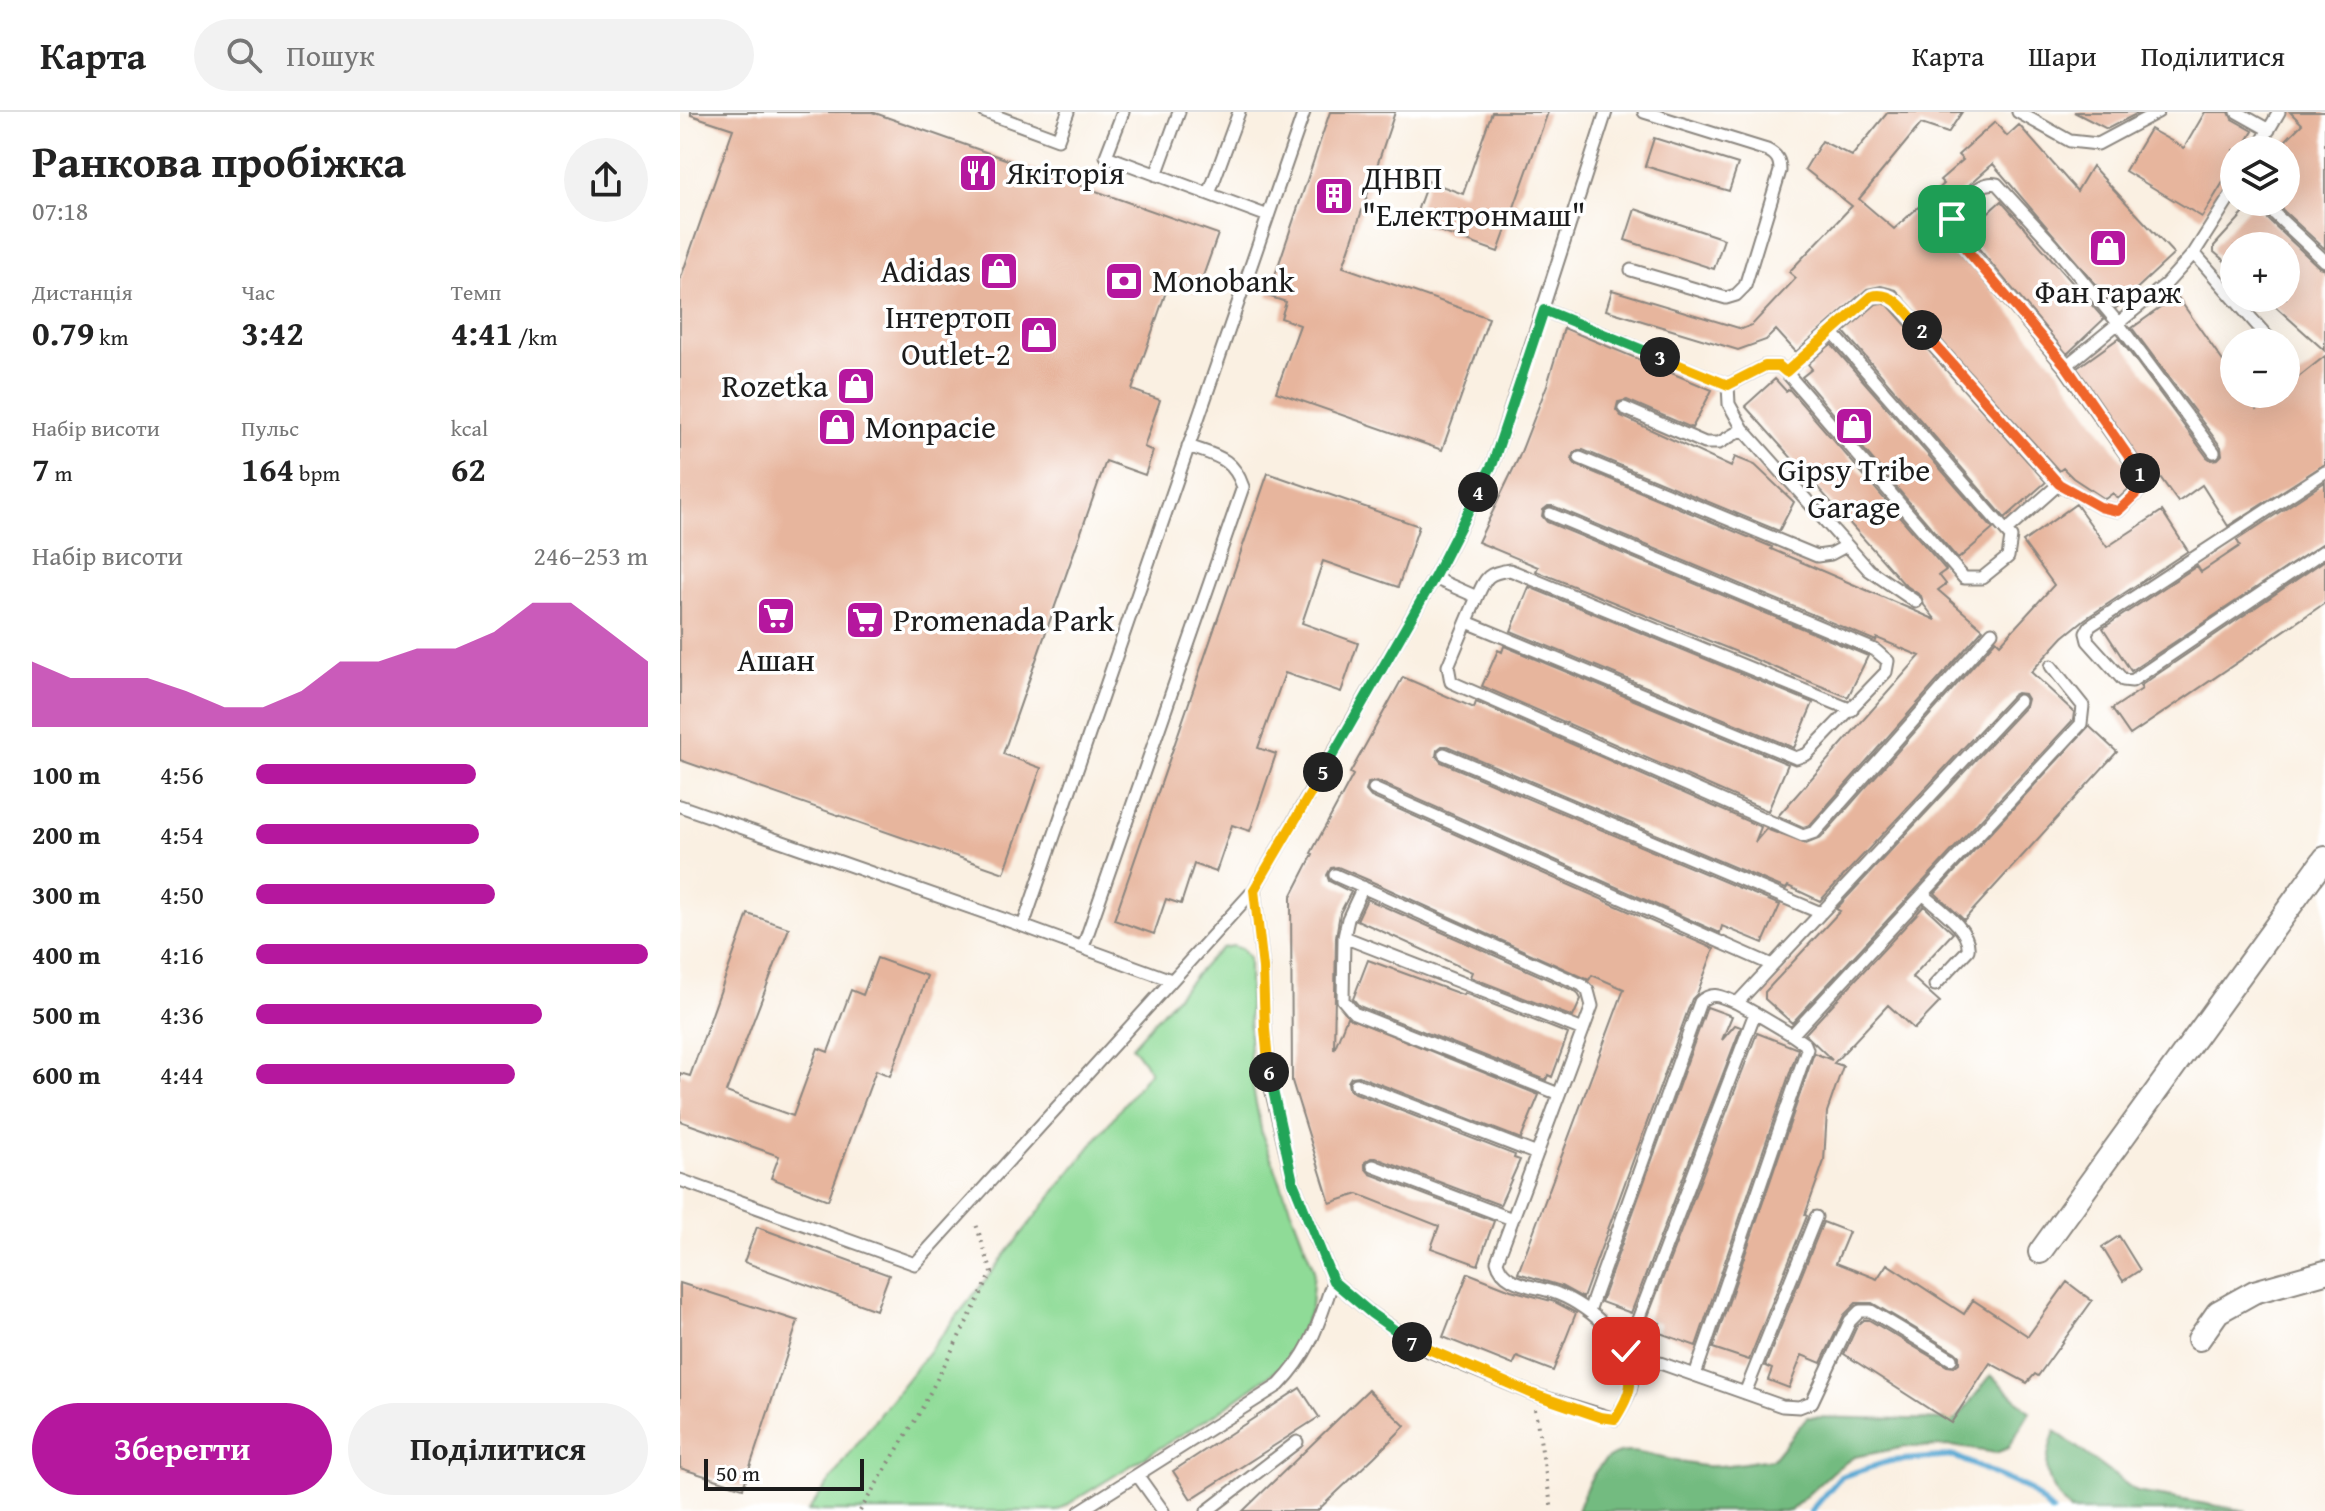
<!DOCTYPE html>
<html lang="uk">
<head>
<meta charset="utf-8">
<style>
	:root { --surface:#fff; --page:#f2f2f2; --text:#222; --muted:#767676; --line:#e0e0e0; --accent:#b5179e }
	body { margin:0; font-family:"Gentium Book Plus",serif; background:var(--page); color:var(--text); height:100vh; display:flex; flex-direction:column; font-size:30px; white-space:nowrap }
	* { box-sizing:border-box; margin:0 }
	p { font-size:26px; color:var(--muted) }
	.icon { flex:none; width:44px; height:44px; fill:none; stroke:currentColor; stroke-width:2; stroke-linecap:round; stroke-linejoin:round }
	.map { position:relative; flex:1; overflow:hidden }
	.side { display:flex; flex-direction:column; background:var(--surface); width:680px }
	.side>* { flex:none }
	.fabs { position:absolute; left:1540px; top:24px; display:grid; gap:16px }
	.fabs a { display:grid; place-items:center; width:80px; height:80px; border-radius:50%; background:var(--surface); box-shadow:0 8px 32px #0002; font-size:40px }
	.scale { position:absolute; left:24px; bottom:20px; width:160px; box-sizing:border-box; padding-left:8px; border:4px solid #1c1c1c; border-top:0; font-size:22px; line-height:28px; white-space:nowrap; color:#1c1c1c; -webkit-text-stroke:6px #fff; paint-order:stroke }
	.pin { position:absolute; display:grid; place-items:center; width:68px; height:68px; color:#fff; margin:-34px; border-radius:16px; box-shadow:0 4px 12px #0006 }
	.km { position:absolute; width:40px; height:40px; margin:-20px; border-radius:50%; background:#222; color:#fff; font-size:22px; line-height:40px; text-align:center }
	.round { display:grid; place-items:center; flex:none; width:84px; height:84px; border-radius:42px; background:var(--page) }
	.overview { display:flex; align-items:center; justify-content:space-between; height:136px; padding:0 32px }
	h1 { font-size:44px; font-weight:700; line-height:60px }
	.figures { display:grid; grid-template-columns:repeat(3,1fr); gap:12px; height:136px; padding:8px 32px }
	.figures div { display:grid; align-content:center }
	.figures b { font-size:34px; font-weight:700 }
	.figures small { font-size:22px; font-weight:400 }
	.figures p { font-size:22px }
	.chart { height:224px; padding:16px 32px }
	.chart p { display:flex; justify-content:space-between }
	.chart svg { width:100%; height:144px; margin-top:8px; fill:var(--accent); opacity:.7 }
	.button { display:flex; gap:16px; margin-top:auto; padding:16px 32px }
	.button a { flex:1; height:92px; border-radius:48px; background:var(--accent); color:#fff; font-size:32px; font-weight:700; line-height:92px; text-align:center }
	.button a+a { background:var(--page); color:var(--text) }
	ul { padding:0 32px; list-style:none; font-size:26px }
	li { display:grid; grid-template-columns:128px 96px 1fr; align-items:center; height:60px }
	li i { height:20px; border-radius:10px; background:var(--accent) }
	header { display:flex; align-items:center; gap:48px; box-sizing:border-box; height:112px; padding:0 40px; background:var(--surface); border-bottom:2px solid var(--line) }
	header strong { font-size:38px }
	nav { display:flex; gap:44px; margin-inline-start:auto; font-size:28px }
	.search { width:560px; height:72px; background:var(--page); display:flex; align-items:center; gap:20px; box-sizing:border-box; padding:0 28px; border-radius:44px; color:var(--muted); font-size:30px }
	main { display:flex; flex:1; min-height:0 }
	.map>svg:first-child { display:block }
	.green { fill:#8fdb97; stroke:#567c5a; stroke-width:2 }
	.forest { fill:#73bb80; stroke:#486c4e; stroke-width:2 }
	.lines { fill:none; stroke-linecap:round; stroke-linejoin:round }
	.stream { stroke:#59a8d3; stroke-width:6 }
	.building { fill:#e7b59d }
	.lane-casing { stroke:#8b867f; stroke-width:15 }
	.street-casing { stroke:#8b867f; stroke-width:26 }
	.path { stroke:#8b867f; stroke-width:4; stroke-dasharray:2 6; stroke-linecap:butt }
	.lane { stroke:#fff; stroke-width:11 }
	.street { stroke:#fff; stroke-width:22 }
	.split-1-casing { stroke:#fff; stroke-width:16 }
	.split-2-casing { stroke:#fff; stroke-width:16 }
	.split-3-casing { stroke:#fff; stroke-width:16 }
	.split-4-casing { stroke:#fff; stroke-width:16 }
	.split-5-casing { stroke:#fff; stroke-width:16 }
	.split-6-casing { stroke:#fff; stroke-width:16 }
	.split-7-casing { stroke:#fff; stroke-width:16 }
	.split-8-casing { stroke:#fff; stroke-width:16 }
	.split-1 { stroke:#f0652b; stroke-width:10 }
	.split-2 { stroke:#f0652b; stroke-width:10 }
	.split-3 { stroke:#f5b400; stroke-width:10 }
	.split-4 { stroke:#22a559; stroke-width:10 }
	.split-5 { stroke:#22a559; stroke-width:10 }
	.split-6 { stroke:#f5b400; stroke-width:10 }
	.split-7 { stroke:#22a559; stroke-width:10 }
	.split-8 { stroke:#f5b400; stroke-width:10 }
	.labels { text-anchor:middle; stroke-width:7; stroke-linejoin:round; paint-order:stroke }
	.poi-label { font-size:32px; fill:#1c1c1c; stroke:#fff; text-anchor:start }
</style>
</head>
<body>
<header>
<strong>Карта</strong>
<div class="search"><svg class="icon" aria-label="search" viewBox="0 0 24 24"><circle cx="10" cy="10" r="6"/><path d="M15 15l6 6"/></svg>Пошук</div>
<nav><a>Карта</a><a>Шари</a><a>Поділитися</a></nav>
</header>
<main>
<section class="side">
<div class="overview"><div><h1>Ранкова пробіжка</h1><p>07:18</p></div><a class="round"><svg class="icon" aria-label="share" viewBox="0 0 24 24"><path d="M12 15V3M7 8l5-5 5 5M5 13v7h14v-7"/></svg></a></div>
<div class="figures">
<div><p>Дистанція</p><b>0.79<small> km</small></b></div>
<div><p>Час</p><b>3:42</b></div>
<div><p>Темп</p><b>4:41<small> /km</small></b></div>
</div>
<div class="figures">
<div><p>Набір висоти</p><b>7<small> m</small></b></div>
<div><p>Пульс</p><b>164<small> bpm</small></b></div>
<div><p>kcal</p><b>62</b></div>
</div>
<div class="chart"><p><span>Набір висоти</span>246–253 m</p>
<svg viewBox="0 0 160 44" preserveAspectRatio="none"><path d="M0 44V24L10 29L20 29L30 29L40 33L50 38L60 38L70 33L80 24L90 24L100 20L110 20L120 15L130 6L140 6L150 15L160 24V44z"/></svg>
</div>
<ul>
<li><b>100 m</b>4:56<i style="width:56%"></i></li>
<li><b>200 m</b>4:54<i style="width:57%"></i></li>
<li><b>300 m</b>4:50<i style="width:61%"></i></li>
<li><b>400 m</b>4:16<i style="width:100%"></i></li>
<li><b>500 m</b>4:36<i style="width:73%"></i></li>
<li><b>600 m</b>4:44<i style="width:66%"></i></li>
</ul>
<div class="button"><a>Зберегти</a><a>Поділитися</a></div>
</section>
<div class="map">
<svg width="1645" height="1399" viewBox="0 0 1645 1399">
	<rect width="100%" height="100%" fill="#fff"/>
	<filter id="ink" filterUnits="userSpaceOnUse"><feTurbulence type="fractalNoise" baseFrequency=".0125" numOctaves="2"/><feDisplacementMap in="SourceGraphic" scale="16" xChannelSelector="R" yChannelSelector="G"/><feConvolveMatrix kernelMatrix="1 2 1 2 8 2 1 2 1" color-interpolation-filters="sRGB"/></filter>
	<filter id="wash" filterUnits="userSpaceOnUse"><feTurbulence type="fractalNoise" baseFrequency=".006" numOctaves="4" result="noise"/><feDisplacementMap in="SourceGraphic" scale="32" xChannelSelector="R" yChannelSelector="G"/><feGaussianBlur stdDeviation="1.8" result="paint"/><feColorMatrix in="noise" values="0 0 0 0 0 0 0 0 0 0 0 0 0 0 0 0 0 1.4 0 .05"/><feComposite in="paint" operator="in"/></filter>
	<g filter="url(#wash)">
		<rect width="100%" height="100%" fill="#faf0e2"/>
		<path class="green" d="M553 834 562 837 569 846 570 961 582 1022 634 1158 631 1197 609 1249 540 1299 377 1399H128L191 1313 470 959 452 934 528 849 542 836Z"/>
		<path class="forest" d="M1311 1263 1350 1300 1328 1336 1316 1341 1271 1334 1225 1335 1174 1345 1152 1360 1110 1399H897C928 1310 955 1346 1024 1354 1045 1356 1071 1349 1093 1347L1127 1305 1276 1308Z
			M1375 1319 1457 1380 1567 1399H1390C1365 1370 1361 1356 1375 1319Z"/>
		<g class="lines">
			<path class="stream" d="M1131 1399 1160 1365 1210 1349 1274 1344 1348 1377 1372 1399"/>
		</g>
		<g id="blocks">
			<path class="building" d="M11 0H192L538 122 517 181 489 171 452 278 480 288 464 335 473 339 465 363 426 349 323 642 361 656 324 761 0 648V168L53 17 11 3Z
				M650 0H715L663 155 809 206 762 338 596 280 620 213 601 206 606 190 588 184Z
				M812 0H868L818 140 733 110 748 69 783 82Z
				M1208 0H1282L1268 21 1241 12 1179 87 1214 117 1264 72 1260 68 1283 48 1278 43 1315 10 1327 24 1339 13 1397 79 1412 54 1494 142 1436 196 1313 52 1272 88 1274 90 1262 114 1264 121 1379 259 1451 361 1452 374 1438 387 1433 381 1425 387 1393 366 1383 356 1379 359 1216 178 1201 174 1187 177 1116 240 1096 218 1086 228 1058 238 926 198 932 178 1062 217 1072 213 1116 166 1109 160 1172 94 1125 57 1142 29 1172 44Z
				M1394 0H1460L1427 17Z
				M1525 0H1549L1552 7 1573 19 1562 38H1554V52L1522 105 1445 59 1470 17 1504 36Z
				M1610 0H1645V137L1594 90H1606V28L1622 12Z
				M974 26 1058 52 1049 79 965 54Z
				M1321 89 1424 207 1387 242 1280 114 1285 103 1294 113Z
				M1574 90 1576 96 1639 155 1645 157V239L1586 186H1606V134H1554V157L1534 140V134Z
				M955 97 1044 127 1034 157 945 128Z
				M1497 184 1554 265V282H1566L1577 298 1597 282H1606V275L1645 244V352L1548 414 1522 373 1498 390 1475 358 1470 362 1397 256 1439 226 1527 345 1531 348 1538 347 1542 343 1541 335 1452 216Z
				M1201 191 1208 193 1366 370 1325 406 1164 220 1196 192Z
				M884 216 1032 278 1012 316 947 288 938 290 936 298 941 304 1051 355 1055 345 1075 353 1114 390 1099 419 903 338H898L893 342 892 348 896 353 1092 435 1091 437 1256 508 1244 493 1241 484 1224 472 1065 294 1095 267 1106 279 1109 277 1266 458 1259 463 1266 472 1258 478 1303 517 1130 713 1123 715 1098 704 1240 544 1197 526 1196 529 873 394H868L863 398 862 404 867 410 1188 544 1168 585 856 459 858 455 798 430 839 345 867 273Z
				M1151 232 1313 417 1278 447 1122 265 1132 257 1128 252Z
				M588 361 739 414 718 475 643 449 622 511 678 531 661 580 605 561 578 636 596 642 570 719 552 713 536 760 514 752 501 792 486 787 474 822 434 808Z
				M1645 370V430L1451 559 1423 516 1517 454 1521 460 1560 434 1557 428Z
				M1396 392 1427 435 1482 399 1508 439 1405 507 1383 525 1351 560 1394 600 1393 608 1112 911 1085 887V880L1160 799 1156 797 1345 595 1347 587 1344 582 1337 581 1333 583 1140 789 1108 774 1106 777 767 634H762L757 638 756 644 761 650 1100 793 1083 831 1042 814 1040 821 697 669 688 671 686 679 691 685 1034 837 1017 882 1012 887 903 1186 881 1174 838 1161 944 877 912 863 909 868 686 767 658 755 651 756 647 763 649 769 671 780 660 801 656 825 654 938 667 905 859 983 841 1027 679 964 671 965 668 970 669 977 673 980 835 1043 834 1046 840 1048 820 1093 696 1046H691L685 1050V1056L690 1062 814 1109 798 1153 751 1136 759 1114 678 1082 650 1091 612 969 611 785 633 742 631 741 673 663 670 661 723 565 794 596 796 590 1081 715 1075 730 1086 717 1126 732 1141 726 1316 528 1320 532 1374 473 1343 430Z
				M1645 448V491L1450 623 1432 597 1462 577 1460 574Z
				M849 475 1133 591 1114 636 831 519Z
				M824 534 1108 652 1088 699 802 574 818 538 822 540Z
				M1409 614 1437 640 1284 808 1255 781Z
				M687 787 897 880 901 887 893 905 790 865 792 860 677 808Z
				M1244 794 1273 821 1232 865 1260 890 1234 917 1208 893 1154 951 1163 954 1147 1000 1144 1049 1125 1103 1127 1104 1069 1248 1033 1236 1134 941 1152 948 1125 922Z
				M68 802 109 816 46 980 113 1004 138 936 148 940 171 878 183 883 197 846 247 864 210 964 196 958 148 1088 91 1066 99 1044 0 1009V961L10 964Z
				M688 848 783 883 784 881 886 921 888 922 872 965 868 963 866 968 679 894 673 887Z
				M1027 895 1052 904 1042 928 1055 913 1061 915 951 1201 921 1190Z
				M1077 921 1118 937 1016 1234 977 1220 980 1211 967 1207Z
				M1143 1110 1169 1120 1156 1151 1197 1167 1207 1152 1284 1202 1293 1188 1348 1224 1387 1170 1412 1189 1358 1264 1355 1262 1347 1271 1310 1251 1271 1311 1164 1242 1177 1214 1184 1208H1189L1267 1254 1274 1255 1279 1251V1244L1275 1240 1192 1191H1176L1164 1203 1141 1251 1122 1243 1109 1276 1088 1268 1092 1257 1085 1254Z
				M77 1115 209 1163 196 1198 64 1150Z
				M1439 1124 1460 1158 1443 1169 1422 1135Z
				M788 1161 831 1178 875 1190 896 1201 873 1259 837 1245 833 1253 763 1225Z
				M0 1171 118 1209 63 1376 0 1356Z
				M620 1276 639 1305 511 1387 493 1359Z
				M688 1278 725 1314 694 1345 637 1399H563Z"/>
		</g>
	</g>
	<g filter="url(#ink)">
		<use href="#blocks" fill-opacity="0" stroke="#8b867f" stroke-width="2"/>
		<g class="lines">
			<defs>
				<path id="lane" d="M305 0 378 27 388 0
					M443 0 426 44 588 104
					M1338 0 1390 29 1418 32 1478 0
					M1557 0 1589 18
					M1577 38 1599 0
					M476 63 499 0
					M529 82 559 0
					M1582 90 1645 149
					M1514 141 1592 230
					M951 158 1046 186 1056 183 1065 174 1100 59C1100 48 1097 43 1087 38L964 0
					M864 198 1048 273 1085 254H1099L1106 260 1192 184 1202 182 1213 186 1379 372 1420 395 1438 399 1460 378 1462 366 1458 357 1386 254 1270 116C1275 99 1297 67 1317 72L1373 133 1438 211 1534 340
					M1386 254 1486 172 1514 141 1554 78
					M1106 260 1284 466H1302L1328 445 1331 425 1152 220
					M1048 273 1049 292 1063 317 1189 458 1236 490
					M944 296 1025 331H1039L1063 317
					M900 346 1137 444 1151 442 1166 434
					M1645 360 1410 514 1406 521 1408 529 1443 568 1452 569 1645 438
					M1326 419 1379 372
					M754 466 797 485 768 554 771 570 1123 724 1135 720 1312 520
					M797 485C806 465 807 461 830 458L1172 598
					M787 510 1116 646 1127 642 1206 560 1208 549 1195 538 870 402
					M764 642 1141 801
					M694 677 1092 853
					M0 694 343 814 624 0
					M655 763 902 873 908 879 912 894 817 1149C823 1175 857 1173 878 1182 911 1195 957 1234 951 1274 949 1286 941 1296 935 1307L853 1282 742 1236 692 1202 653 1169 613 1070 590 972 585 917 583 856 574 778 754 466 813 351 926 0
					M683 775 668 807 664 825 663 888 674 901 879 982
					M1243 782C1257 795 1291 817 1288 838L1255 873
					M343 814 491 868
					M664 825 903 918
					M403 835 563 375C553 345 536 344 508 334
					M1075 901 1112 923 1401 612 1403 594 1371 554
					M676 972 857 1042
					M693 1054 832 1107
					M0 1068 235 1152 574 778
					M909 1199 1020 890C1033 878 1042 885 1057 891
					M1271 1247 1191 1199H1180L1170 1209 1132 1290 1119 1295 1102 1294 946 1239 1075 901 1057 891 1339 589
					M1015 1263 1127 937 1125 932 1112 923
					M1065 1281 1136 1105
					M458 1364 483 1399
					M400 1399 599 1273C632 1239 638 1212 653 1169
					M527 1399 617 1330"/>
				<path id="street" d="M1360 1140 1645 746
					M1519 1227 1538 1200 1574 1180 1645 1160"/>
			</defs>
			<use href="#lane" class="lane-casing"/>
			<use href="#street" class="street-casing"/>
			<path class="path" d="M855 1297 872 1399
				M180 1399 240 1300 312 1161 295 1109"/>
			<use href="#lane" class="lane"/>
			<use href="#street" class="street"/>
		</g>
	</g>
	<g class="lines" filter="url(#ink)">
		<defs>
			<path id="split-1" d="M1272 107 1270 116 1274 123 1386 254 1460 361"/>
			<path id="split-2" d="M1242 218 1379 372 1420 395 1438 399 1460 378V361"/>
			<path id="split-3" d="M980 245 1048 273 1085 254H1099L1106 260 1192 184C1215 178 1228 203 1242 218"/>
			<path id="split-4" d="M798 380 813 351 864 198 980 245"/>
			<path id="split-5" d="M643 660 754 466 798 380"/>
			<path id="split-6" d="M589 960 585 917 583 856 574 778 643 660"/>
			<path id="split-7" d="M589 960 613 1070 653 1169 692 1202 732 1230"/>
			<path id="split-8" d="M732 1230 853 1282 920 1305 935 1307C954 1277 952 1272 946 1239"/>
		</defs>
		<use href="#split-1" class="split-1-casing"/>
		<use href="#split-2" class="split-2-casing"/>
		<use href="#split-3" class="split-3-casing"/>
		<use href="#split-4" class="split-4-casing"/>
		<use href="#split-5" class="split-5-casing"/>
		<use href="#split-6" class="split-6-casing"/>
		<use href="#split-7" class="split-7-casing"/>
		<use href="#split-8" class="split-8-casing"/>
		<use href="#split-1" class="split-1"/>
		<use href="#split-2" class="split-2"/>
		<use href="#split-3" class="split-3"/>
		<use href="#split-4" class="split-4"/>
		<use href="#split-5" class="split-5"/>
		<use href="#split-6" class="split-6"/>
		<use href="#split-7" class="split-7"/>
		<use href="#split-8" class="split-8"/>
	</g>
	<defs>
		<symbol id="restaurant-square" viewBox="-11 -11 22 22"><rect x="-9" y="-9" width="18" height="18" rx="4" fill="#b5179e" stroke="#fff"/><path d="M-5-6h1v4h1v-4h1v4h1v-4h1v5L-1.5 .5V6h-2V.5L-5-1ZM5-6V6H3V1.5H1.5Q1.5-4 5-6Z" fill="#fff"/></symbol>
		<symbol id="building-square" viewBox="-11 -11 22 22"><rect x="-9" y="-9" width="18" height="18" rx="4" fill="#b5179e" stroke="#fff"/><path d="M-4-6H4V6H1V3H-1V6H-4ZM-2.5-4.3h1.7v1.8h-1.7ZM.8-4.3h1.7v1.8H.8ZM-2.5-1h1.7V.8h-1.7ZM.8-1h1.7V.8H.8Z" fill="#fff"/></symbol>
		<symbol id="shop-square" viewBox="-11 -11 22 22"><rect x="-9" y="-9" width="18" height="18" rx="4" fill="#b5179e" stroke="#fff"/><path d="M-5-2.5h2.3a2.7 3.5 0 0 1 5.4 0H5L5.5 6h-11ZM-1.5-2.5h3a1.5 2.3 0 0 0-3 0Z" fill="#fff"/></symbol>
		<symbol id="bank-square" viewBox="-11 -11 22 22"><rect x="-9" y="-9" width="18" height="18" rx="4" fill="#b5179e" stroke="#fff"/><path d="M-6-4H6V4H-6ZM0-2.3a2.3 2.3 0 1 0 0 4.6a2.3 2.3 0 1 0 0-4.6Z" fill="#fff"/></symbol>
		<symbol id="supermarket-square" viewBox="-11 -11 22 22"><rect x="-9" y="-9" width="18" height="18" rx="4" fill="#b5179e" stroke="#fff"/><path d="M-6-5.5h2.5l.6 2H6L4.5 2H-2.5L-4.4-4H-6ZM-1.5 3.2a1.3 1.3 0 1 0 .1 0ZM3 3.2a1.3 1.3 0 1 0 .1 0Z" fill="#fff"/></symbol>
	</defs>
	<g fill-rule="evenodd">
		<use href="#restaurant-square" x="276" y="39" width="44" height="44"/>
		<use href="#building-square" x="632" y="62" width="44" height="44"/>
		<use href="#shop-square" x="1406" y="114" width="44" height="44"/>
		<use href="#shop-square" x="297" y="137" width="44" height="44"/>
		<use href="#bank-square" x="422" y="147" width="44" height="44"/>
		<use href="#shop-square" x="337" y="201" width="44" height="44"/>
		<use href="#shop-square" x="154" y="252" width="44" height="44"/>
		<use href="#shop-square" x="1152" y="292" width="44" height="44"/>
		<use href="#shop-square" x="135" y="293" width="44" height="44"/>
		<use href="#supermarket-square" x="74" y="482" width="44" height="44"/>
		<use href="#supermarket-square" x="163" y="486" width="44" height="44"/>
	</g>
	<g class="labels">
		<g class="poi-label">
			<text x="326" y="72">Якіторія</text>
			<text x="682" y="77">ДНВП<tspan x="682" dy="37">"Електронмаш"</tspan></text>
			<text x="291" y="170" text-anchor="end">Adidas</text>
			<text x="472" y="180">Monobank</text>
			<text x="1428" y="191" text-anchor="middle">Фан гараж</text>
			<text x="331" y="216" text-anchor="end">Інтертоп<tspan x="331" dy="37">Outlet-2</tspan></text>
			<text x="148" y="285" text-anchor="end">Rozetka</text>
			<text x="185" y="326">Monpacie</text>
			<text x="1174" y="369" text-anchor="middle">Gipsy Tribe<tspan x="1174" dy="37">Garage</tspan></text>
			<text x="213" y="519">Promenada Park</text>
			<text x="96" y="559" text-anchor="middle">Ашан</text>
		</g>
	</g>
</svg>
<div class="fabs">
<a><svg class="icon" aria-label="layers" viewBox="0 0 24 24"><path d="M12 4l9 5-9 5-9-5zM3 14l9 5 9-5"/></svg></a>
<a>+</a>
<a>−</a>
</div>
<div class="scale">50 m</div>
<div class="pin" style="left:1272px;top:107px;background:#1e9e55"><svg class="icon" aria-label="arrive" viewBox="0 0 24 24"><path d="M6 21V4h12l-3 4 3 4H6"/></svg></div>
<div class="pin" style="left:946px;top:1239px;background:#d93025"><svg class="icon" aria-label="check" viewBox="0 0 24 24"><path d="M5 12l5 5 9-10"/></svg></div>
<b class="km" style="left:1460px;top:361px">1</b>
<b class="km" style="left:1242px;top:218px">2</b>
<b class="km" style="left:980px;top:245px">3</b>
<b class="km" style="left:798px;top:380px">4</b>
<b class="km" style="left:643px;top:660px">5</b>
<b class="km" style="left:589px;top:960px">6</b>
<b class="km" style="left:732px;top:1230px">7</b>
</div>
</main>
</body>
</html>
